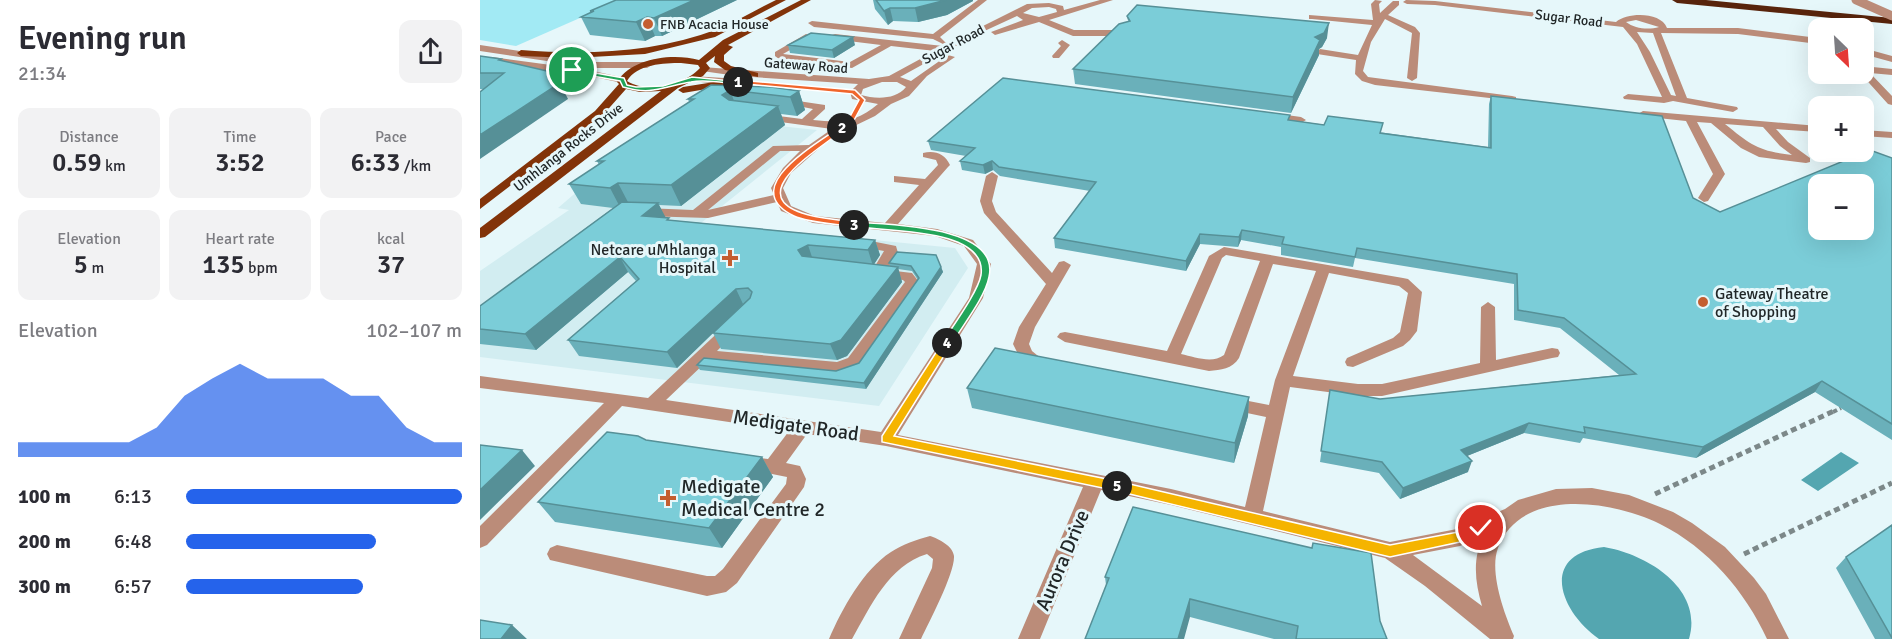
<!DOCTYPE html>
<html lang="en">
<head>
<meta charset="utf-8">
<style>
	:root { --surface:#fff; --page:#f2f2f3; --text:#2b2b33; --muted:#7c7c81; --accent:#2563eb }
	body { margin:0; font-family:Signika,sans-serif; background:var(--page); color:var(--text); height:100vh; display:flex; flex-direction:column; font-size:22px; white-space:nowrap }
	* { box-sizing:border-box; margin:0 }
	p { font-size:20px; color:var(--muted) }
	.icon { flex:none; width:33px; height:33px; fill:none; stroke:currentColor; stroke-width:2; stroke-linecap:round; stroke-linejoin:round }
	.map { position:relative; flex:1; overflow:hidden }
	.sheet { display:flex; flex-direction:column; background:var(--surface); width:480px }
	.sheet>* { flex:none }
	.needle { width:39px; rotate:155deg }
	.fabs { position:absolute; left:1328px; top:18px; display:grid; gap:12px }
	.fabs a { display:grid; place-items:center; width:66px; height:66px; border-radius:12px; background:var(--surface); box-shadow:0 6px 24px #0002; font-size:30px }
	.pin { position:absolute; display:grid; place-items:center; width:51px; height:51px; color:#fff; margin:-26px; border:3px solid #fff; border-radius:50%; box-shadow:0 2px 6px #0007 }
	.km { position:absolute; width:30px; height:30px; margin:-15px; border-radius:50%; background:#222; color:#fff; font-size:16px; line-height:30px; text-align:center }
	.round { display:grid; place-items:center; flex:none; width:63px; height:63px; border-radius:12px; background:var(--page) }
	.overview { display:flex; align-items:center; justify-content:space-between; height:102px; padding:0 18px }
	h1 { font-size:33px; font-weight:600; line-height:45px }
	.stats { display:grid; grid-template-columns:repeat(3,1fr); gap:9px; height:102px; padding:6px 18px }
	.stats div { display:grid; align-content:center; border-radius:12px; background:var(--page); text-align:center }
	.stats b { font-size:26px; font-weight:600 }
	.stats small { font-size:16px; font-weight:400 }
	.stats p { font-size:16px }
	.chart { height:168px; padding:12px 18px }
	.chart p { display:flex; justify-content:space-between }
	.chart svg { width:100%; height:108px; margin-top:6px; fill:var(--accent); opacity:.7 }
	ul { padding:0 18px; list-style:none; font-size:20px }
	li { display:grid; grid-template-columns:96px 72px 1fr; align-items:center; height:45px }
	li i { height:15px; border-radius:8px; background:var(--accent) }
	main { display:flex; flex:1; min-height:0 }
	.map>svg:first-child { display:block }
	.built { fill:#d2edf1 }
	.green { fill:#a2eaf4 }
	.water { fill:#54a6b0 }
	.lines { fill:none; stroke-linecap:round; stroke-linejoin:round }
	.path-far1 { stroke:#7c8889; stroke-width:4; stroke-dasharray:4.5 3; stroke-linecap:butt }
	.path { stroke:#7c8889; stroke-width:5; stroke-dasharray:6 4; stroke-linecap:butt }
	.minor { fill:#bb8c79; fill-rule:evenodd }
	.major { fill:#823309; fill-rule:evenodd }
	.highway { fill:#58240c; fill-rule:evenodd }
	.minor-bridge { stroke:#bb8c79; stroke-width:9 }
	.wall { fill:#6ab0ba }
	.shaded-wall { fill:#569097 }
	.building { fill:#7bcdd8; stroke:#569097; stroke-width:1.5; fill-rule:evenodd }
	.split-1 { fill:#22a559; stroke:#fff; stroke-width:1.5 }
	.split-2 { fill:#f0652b; stroke:#fff; stroke-width:1.5 }
	.split-3 { fill:#f0652b; stroke:#fff; stroke-width:1.5 }
	.split-4 { fill:#22a559; stroke:#fff; stroke-width:1.5 }
	.split-5 { fill:#f5b400; stroke:#fff; stroke-width:1.5 }
	.split-6 { fill:#f5b400; stroke:#fff; stroke-width:1.5 }
	.poi-dot { fill:#c45e30; stroke:#e6f7fa; stroke-width:2 }
	.labels { text-anchor:middle; stroke-width:6; stroke-linejoin:round; paint-order:stroke }
	.far-street-label { font-size:14px; fill:#212728; stroke:#e6f7fa }
	.far-poi-label { font-size:14px; fill:#212728; stroke:#e6f7fa; text-anchor:start }
	.poi-label { font-size:16px; fill:#212728; stroke:#e6f7fa; text-anchor:end }
	.near-street-label { font-size:20px; fill:#212728; stroke:#e6f7fa }
	.near-poi-label { font-size:20px; fill:#212728; stroke:#e6f7fa; text-anchor:start }
</style>
</head>
<body>
<main>
<section class="sheet">
<div class="overview"><div><h1>Evening run</h1><p>21:34</p></div><a class="round"><svg class="icon" aria-label="share" viewBox="0 0 24 24"><path d="M12 15V3M7 8l5-5 5 5M5 13v7h14v-7"/></svg></a></div>
<div class="stats">
<div><p>Distance</p><b>0.59<small> km</small></b></div>
<div><p>Time</p><b>3:52</b></div>
<div><p>Pace</p><b>6:33<small> /km</small></b></div>
</div>
<div class="stats">
<div><p>Elevation</p><b>5<small> m</small></b></div>
<div><p>Heart rate</p><b>135<small> bpm</small></b></div>
<div><p>kcal</p><b>37</b></div>
</div>
<div class="chart"><p><span>Elevation</span>102–107 m</p>
<svg viewBox="0 0 160 44" preserveAspectRatio="none"><path d="M0 44V38L10 38L20 38L30 38L40 38L50 32L60 19L70 12L80 6L90 12L100 12L110 12L120 19L130 19L140 32L150 38L160 38V44z"/></svg>
</div>
<ul>
<li><b>100 m</b>6:13<i style="width:100%"></i></li>
<li><b>200 m</b>6:48<i style="width:69%"></i></li>
<li><b>300 m</b>6:57<i style="width:64%"></i></li>
</ul>
</section>
<div class="map">
<svg width="1412" height="639" viewBox="0 0 1412 639">
	<rect width="100%" height="100%" fill="#e6f7fa"/>
	<path class="built" d="M242 120 337 130 221 223 475 248 488 268 399 406 0 357V271L89 210 78 208 165 133Z"/>
	<path class="green" d="M0 0H141L36 46 0 40Z"/>
	<path class="water" d="M1361 452 1379 463 1338 491 1321 480Z
		M1124 547C1166 554 1224 588 1209 639H1119C1080 612 1058 554 1124 547Z"/>
	<g class="lines">
		<path class="path-far1" d="M1353 412 1361 408"/>
		<path class="path" d="M1175 494 1356 410
			M1264 554 1412 483"/>
		<path class="minor" d="M498 0H507L460 37 467 44 547 4 569 3 583 6 584 10 620 0H633L569 20 594 30H645L649 33 645 36H593L559 22 515 35 511 32 543 20 537 16 498 34 420 77 431 81 468 55 475 57 447 76 429 96 411 104 395 116 366 130 344 144 311 173 303 188 311 206 335 216 405 223 439 185 414 182V176L445 179 458 165 456 160 443 157V153C455 150 465 154 470 165L468 167 418 224 457 229 493 240 511 264 503 298 418 435 691 489 765 507 786 417 748 409 742 407 740 403 742 399 748 397 789 405 795 380 836 271 793 264 759 358C752 369 741 370 729 371L585 342 577 337 580 333 585 332 687 351 729 256 744 247 923 278 928 279 942 292 937 331 930 340 923 346 873 367 867 366 865 362 867 358 913 338 920 332 928 293 919 286 849 273 813 376 878 384H902L1000 363 1001 307 1008 302 1015 307 1016 360 1072 348 1078 349 1080 353 1078 357 1072 358 902 396H878L810 387 783 511 910 542 977 529 1025 509 1038 500 1076 489 1112 488 1149 495 1193 512 1212 523 1245 547 1274 578 1286 594 1309 639H1287C1265 591 1228 548 1180 524 1134 501 1041 486 1018 548 1009 572 1024 613 1034 636L1033 639H1010L945 586 905 558 691 505 621 490 560 639H538L603 487 406 446 327 434 306 463 320 466 326 479 324 487 257 583 246 592 227 596 70 560 67 554 70 548 77 545 227 576H235L243 569 306 484 307 477 261 468 258 463 261 458 267 456 288 459 309 431 142 406 7 545 0 548V526L124 403 0 388V376L168 398 247 324 252 322 260 327 237 351 357 362 368 358 425 282 423 280 393 276 391 273 404 251 371 245 369 242 371 239 376 238 416 246 418 253 407 270 432 273 439 282 380 366 364 372 358 374 227 361 186 400 401 432 489 298 497 264 484 246 455 236 333 223 301 211 297 202 228 218 164 216 158 212 164 208 213 210 293 146 329 145 352 129 279 119V115L283 114 322 119 333 109 298 102V98L345 105V109L333 120C361 123 375 123 398 104L372 99 370 92 378 84 257 76 222 71V67L389 79 409 76 455 51 411 46 372 68 299 59 295 56V52L326 34 329 35V39L303 54 370 62 401 45 352 39V35L355 34 463 46 465 45 453 39 334 27 328 23 332 21 453 34ZM569 7 576 9 577 12 559 17 543 13 552 8ZM402 82H417L426 87C416 100 395 99 381 95L383 89ZM300 151H320L303 168 291 188 294 195 228 210ZM746 255 780 261 744 355C732 364 715 357 701 354L742 258ZM1004 535C992 558 995 582 1002 606L933 555 980 546Z
			M895 0 902 1 899 4 900 13 913 1H919V5L908 15 935 27 940 33 937 78 932 81 927 78 932 33 905 19 891 42 883 71 888 77 1032 96 1036 97V101L895 85 882 81 875 74 876 60 837 54 836 52 840 49 878 55 892 25 832 19H829V15L893 20 891 4Z
			M926 0 955 1 1136 22C1148 12 1181 12 1187 28H1258L1338 38V44L1258 34 1181 33 1207 98 1257 107 1258 109 1253 112 1193 101 1184 103 1144 99 1143 97 1148 94 1182 97 1157 44 1143 27 955 5 927 4 923 2ZM1156 20 1179 27C1169 30 1155 29 1146 22ZM1157 32 1173 33 1196 96 1191 95 1170 52Z
			M582 40 590 45 579 58H573L572 56 581 46 578 43Z
			M0 45 114 62H167L172 65 167 68H114L0 51Z
			M1383 48 1412 56V62L1383 54Z
			M12 57 71 65 76 68 71 71 9 62V58Z
			M1383 66 1412 69V75L1390 73 1412 96V105L1408 104 1381 74H1383Z
			M104 69 145 78 147 80 142 83 101 74V70Z
			M212 76 244 78 249 81 244 84 209 81 207 79Z
			M1163 111 1338 126V132L1296 129 1308 142 1330 158V162L1326 163 1279 157 1261 148 1231 123 1217 122 1245 174 1228 201 1224 202 1218 198 1233 174 1206 121 1159 116 1158 114ZM1245 124 1283 127 1300 146 1312 155C1278 151 1271 145 1245 124Z
			M792 113 821 117 826 120 821 123 788 118 787 116Z
			M1383 130 1412 132V138L1383 136Z
			M512 172 518 176 512 201 516 212 572 273 579 262 584 261 591 265 555 327 549 344 552 351 568 364 566 368 560 369 540 358 533 344 539 327 566 284 504 213 500 201 506 176Z
			M450 536C459 539 473 546 474 556 475 573 449 622 441 639H419L452 568 453 559 447 554C408 566 391 606 372 639H349C362 609 383 570 411 552 423 544 436 540 450 536Z"/>
		<path class="major" d="M296 0H306L235 37 165 54 93 58 41 56 37 53 41 50C108 55 174 53 238 29 258 21 277 9 296 0Z
			M321 0H331L248 45 253 47 244 55V61L251 66 278 73V77L245 70 234 62 235 56 226 63 230 68 223 76 198 88 5 237 0 238V228L181 91 160 92 146 89 123 115 0 209V199L115 111 139 84 137 82C152 57 194 53 219 60L243 40ZM201 63 218 65 220 68C205 85 167 94 147 81 157 64 184 63 201 63Z
			M253 79 256 80V84L203 93 198 90 203 87Z"/>
		<path class="highway" d="M1192 0H1226L1412 18V24L1197 3Z"/>
		<path class="minor-bridge" d="M1376 0 1412 16"/>
	</g>
	<path class="wall" d="M257 0 182 36H175L165 41 110 35 101 17 110 13V11Z
		M393 0H493V1L467 15 438 22 413 21 408 25 395 9Z
		M647 16 847 38 842 47 839 49V55L811 113 595 84 593 69 648 21Z
		M308 45H375L354 58 310 53Z
		M0 56 23 61 88 99 0 89Z
		M231 85 319 91 325 110 317 116 301 114 305 125 201 206 179 205 185 218 190 220 395 240 400 255 394 264 410 266 409 263 461 267 463 272 386 389 220 370 217 365 356 371 379 363 438 280 432 271 418 269 422 282 367 356 357 360 241 349 233 333 197 368 99 356 88 340 156 281 148 272 56 350 0 344V306L133 208 101 204 89 184 119 165 117 161 209 102 208 99Z
		M1011 96 1240 212 1412 158V440L1335 392 1216 458 1103 438 1100 443 1044 433 987 456 988 472 920 499 899 473 840 462 850 390 900 399 1139 375 1080 328 1034 320V284L875 258 873 267 801 255V247L761 240 758 247 720 244 706 271 575 248 574 238 610 191 520 176 513 170 505 174 482 170 480 161 486 156 451 150 448 141 810 120 1008 147 1009 104Z
		M487 388 769 397 768 416 754 463 492 408Z
		M166 440 282 457 293 477 242 548 75 522 58 502Z
		M1412 525V639H1395L1356 568 1366 557Z
		M625 577 900 621 907 639H794L710 617 626 585Z"/>
	<path class="shaded-wall" d="M214 0H257L182 36 174 18Z
		M466 0H493V1L467 15 438 22 435 8Z
		M410 8 413 21 408 25 404 11Z
		M167 17 175 36 165 41 156 22Z
		M849 23 847 38 842 47 839 49V55L811 113 813 97 835 37Z
		M373 37 375 45 354 58 352 50Z
		M80 83 88 99 0 159V135Z
		M250 90 257 109 242 95Z
		M319 91 325 110 317 116 310 97Z
		M298 106 305 125 201 206 191 185Z
		M512 161 513 170 505 174 503 165Z
		M138 183 149 204 141 209 130 188Z
		M178 203 186 218 162 216Z
		M762 230 761 240 758 247 759 237Z
		M720 234V244L706 271V261Z
		M395 240 400 255 393 266 388 250Z
		M328 245 333 260 324 265 318 250Z
		M140 257 148 272 56 350 45 334Z
		M418 267 422 282 367 356 357 360 350 344Z
		M461 267 463 272 386 389 384 383Z
		M256 289 263 304 197 368 187 352Z
		M1342 381 1335 392 1216 458 1223 447Z
		M769 397 768 416 754 463 755 443Z
		M1049 423 1044 433 977 460 981 450Z
		M42 450 55 466 0 520V490Z
		M282 457 293 477 242 548 229 528Z
		M992 461 988 472 920 499 923 488Z
		M710 599V617L704 639H698Z
		M32 625 47 639H21Z"/>
	<path class="building" d="M136 0H214L174 18 167 17 156 22 101 17 114 11H110Z
		M396 0H466L435 8H410L404 11Z
		M657 5 849 23 844 33 835 37 840 40 813 97 593 69 639 24 650 21 647 16Z
		M331 33 373 37 352 50 308 45Z
		M0 56 21 59 19 60 67 71 80 83 0 135V92L24 73H0Z
		M523 78 810 115 808 120 844 125 848 116 903 123 900 133 1011 148V96L1182 116 1213 198 1240 212 1390 150 1412 158V424L1342 381 1223 447 1104 427 1105 433 1049 423 981 450 992 461 923 488 902 462 841 451 850 390 900 399 1156 374 1084 318 1038 310 1037 274 877 248 875 257 802 244 804 237 762 230 759 237 720 234 706 261 574 238 616 182 519 167 512 161 503 165 480 161 495 148 448 141ZM1338 184H1383V230H1338Z
		M231 85 291 87 319 91 310 97 250 90 242 95 249 100 298 106 191 185 138 183 130 188 89 184 124 161H117L214 99H208Z
		M142 202 178 203 162 216 189 218 187 220 395 240 388 250 328 245 318 250 322 256 418 267 361 340 350 344 233 333 270 298 272 292 268 288 256 289 187 352 88 340 159 279 140 257 45 334 0 329V306Z
		M417 252 456 255 461 267 384 383 217 365 224 358 356 371 379 363 439 278 431 266 409 263Z
		M515 348 769 397 755 443 487 388Z
		M127 432 158 436 166 440 282 457 229 528 58 502Z
		M0 445 42 450 0 490Z
		M653 507 832 548 833 543 891 553 900 621 907 639H816L818 626 710 599 698 639H605L629 578 625 577Z
		M1412 525V638L1366 557Z
		M0 620 32 625 21 639H0Z"/>
	<path class="split-1" d="M92 69 144 78 147 85 156 87 183 86 212 77 261 82 258 84C244 83 226 79 211 82 184 86 173 96 143 87L140 81 90 72Z"/>
	<path class="split-2" d="M258 80 375 90 385 100 372 124 362 130 359 128 367 122 379 100 372 94 256 83Z"/>
	<path class="split-3" d="M360 127 365 128C349 144 260 192 322 213 339 219 359 219 377 223L378 225 374 227C357 224 329 223 314 216 257 188 335 145 360 127Z"/>
	<path class="split-4" d="M374 222C405 225 521 224 509 277 505 298 482 326 471 345L467 346 462 343C472 327 498 292 501 275 508 226 400 232 371 226L370 225Z"/>
	<path class="split-5" d="M467 339 472 343 414 436 637 481 643 486 642 489 637 491 402 442V436L464 340Z"/>
	<path class="split-6" d="M637 481 910 545 978 532 1001 522 1008 528 1006 532 980 542 910 557 637 491 631 486Z"/>
	<g class="poi-dot">
		<circle cx="168" cy="24" r="6"/>
		<path d="M247 249h6v6h6v6h-6v6h-6v-6h-6v-6h6z"/>
		<circle cx="1223" cy="302" r="6"/>
		<path d="M185 489h6v6h6v6h-6v6h-6v-6h-6v-6h6z"/>
	</g>
	<g class="labels">
		<g class="far-street-label">
			<text transform="translate(1089 18) rotate(7)" y="5">Sugar Road</text>
			<text transform="translate(473 44) rotate(-28)" y="5">Sugar Road</text>
			<text transform="translate(326 65) rotate(4)" y="5">Gateway Road</text>
			<text transform="translate(88 147) rotate(-38)" y="5">Umhlanga Rocks Drive</text>
		</g>
		<g class="far-poi-label">
			<text x="180" y="29">FNB Acacia House</text>
		</g>
		<g class="poi-label">
			<text x="236" y="255">Netcare uMhlanga<tspan x="236" dy="18">Hospital</tspan></text>
			<text x="1235" y="299" text-anchor="start">Gateway Theatre<tspan x="1235" dy="18">of Shopping</tspan></text>
		</g>
		<g class="near-street-label">
			<text transform="translate(316 425) rotate(8)" y="7">Medigate Road</text>
			<text transform="translate(582 560) rotate(-67)" y="7">Aurora Drive</text>
		</g>
		<g class="near-poi-label">
			<text x="201" y="493">Medigate<tspan x="201" dy="23">Medical Centre 2</tspan></text>
		</g>
	</g>
</svg>
<div class="fabs">
<a><svg class="needle" viewBox="-14 -14 28 28"><path d="M0-13l5 13h-10z" fill="#e53935"/><path d="M0 13l5-13h-10z" fill="#7c7c81"/></svg></a>
<a>+</a>
<a>−</a>
</div>
<div class="pin" style="left:92px;top:70px;background:#1e9e55"><svg class="icon" aria-label="arrive" viewBox="0 0 24 24"><path d="M6 21V4h12l-3 4 3 4H6"/></svg></div>
<div class="pin" style="left:1001px;top:528px;background:#d93025"><svg class="icon" aria-label="check" viewBox="0 0 24 24"><path d="M5 12l5 5 9-10"/></svg></div>
<b class="km" style="left:258px;top:82px">1</b>
<b class="km" style="left:362px;top:128px">2</b>
<b class="km" style="left:374px;top:225px">3</b>
<b class="km" style="left:467px;top:343px">4</b>
<b class="km" style="left:637px;top:486px">5</b>
</div>
</main>
</body>
</html>
